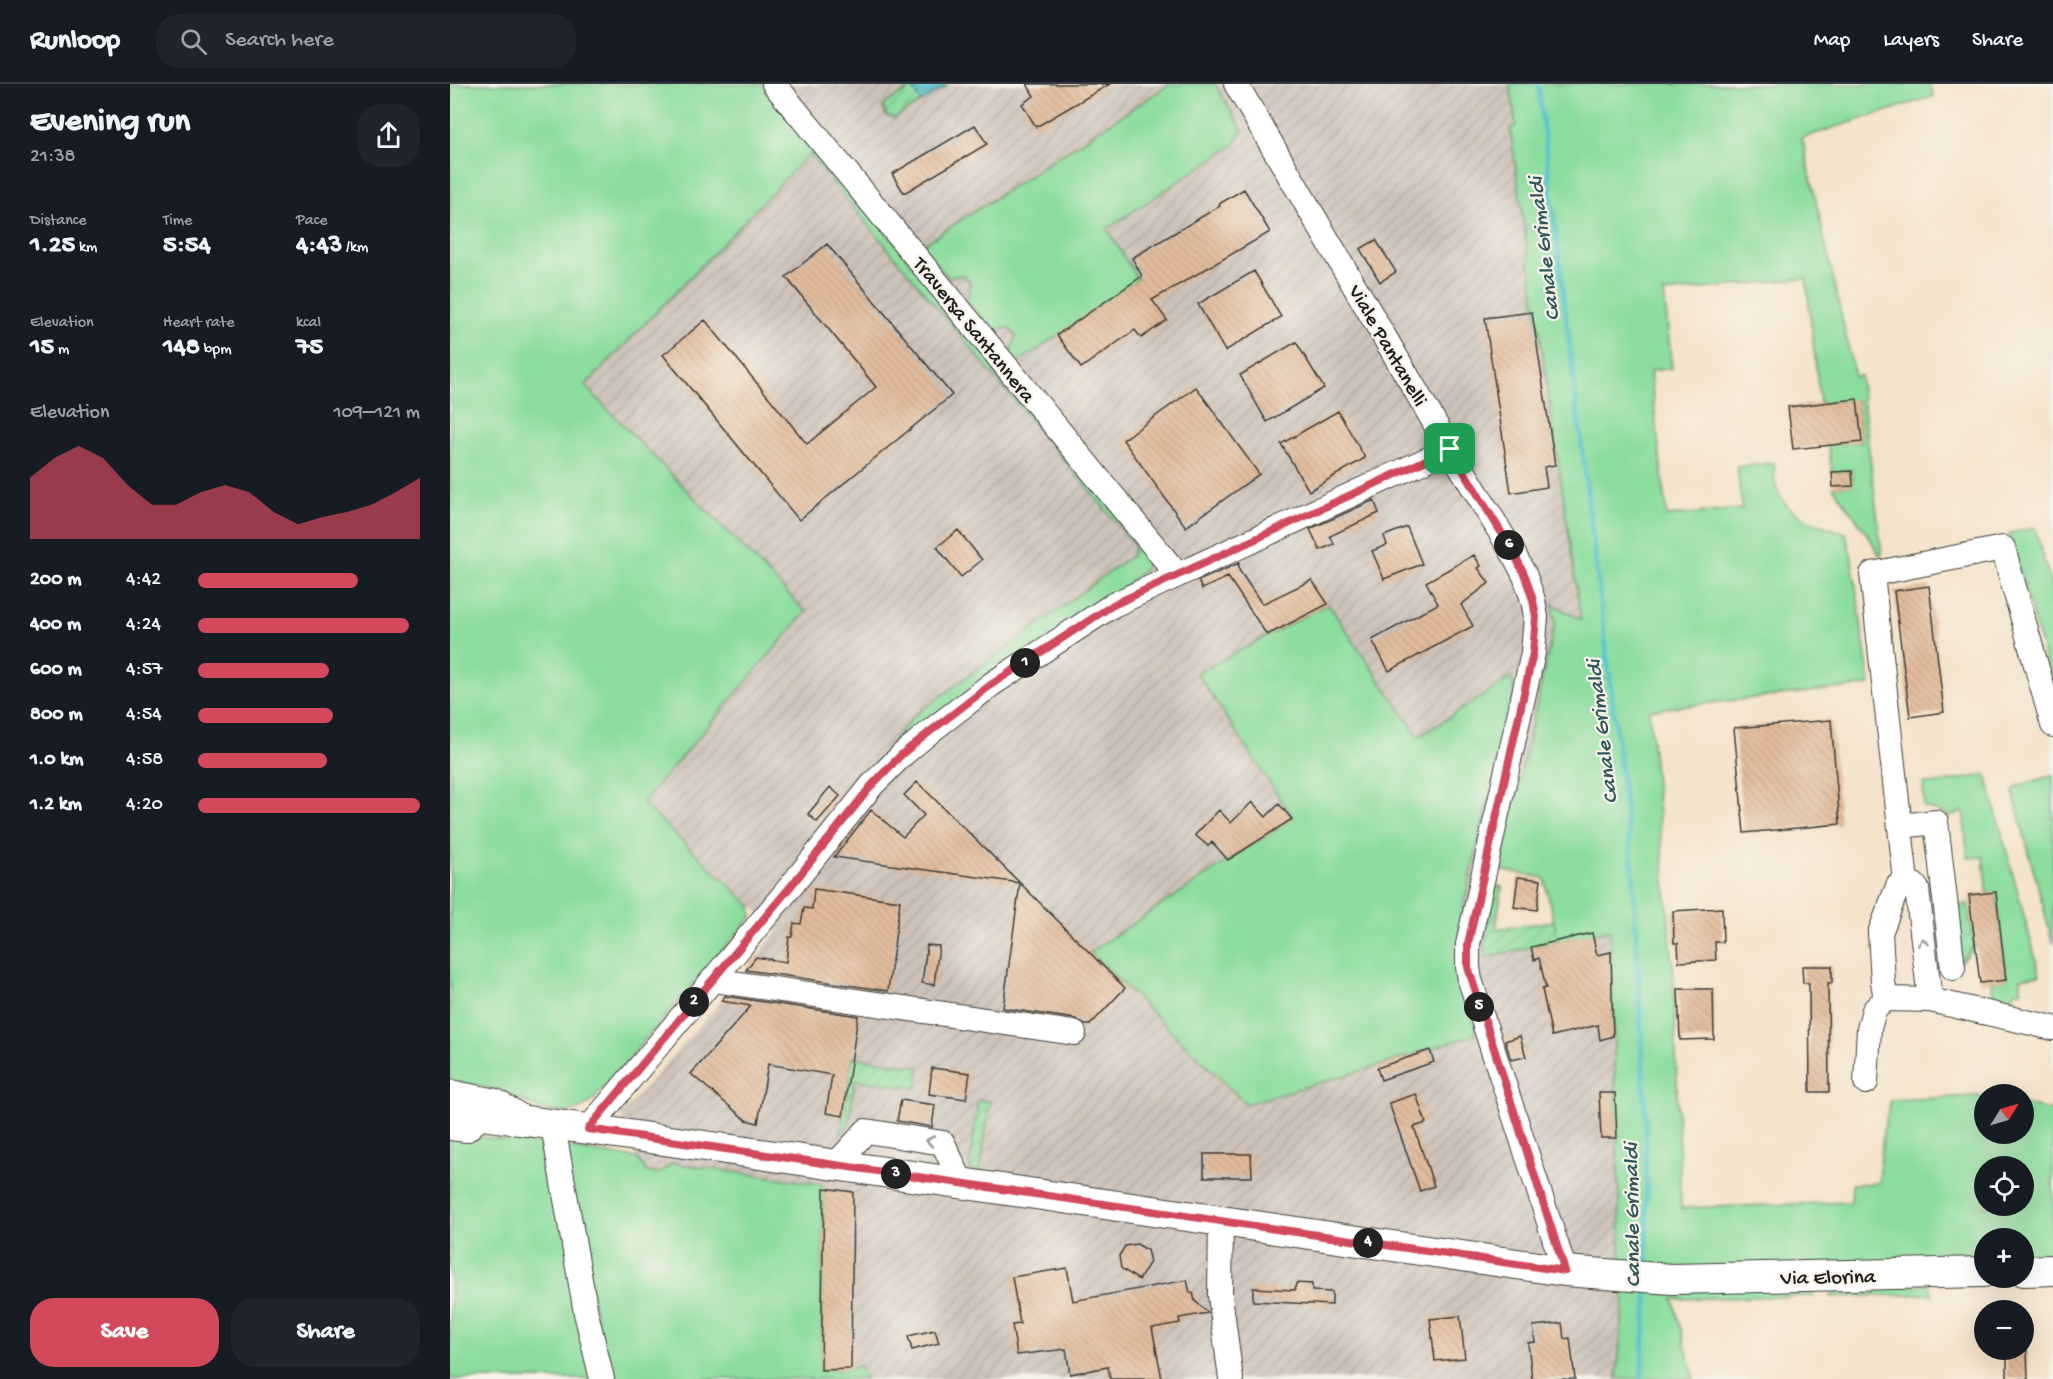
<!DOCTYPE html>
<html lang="en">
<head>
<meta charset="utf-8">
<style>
	:root { --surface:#171b24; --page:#20242c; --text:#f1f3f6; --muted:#9ea1a6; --line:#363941; --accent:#d1495b }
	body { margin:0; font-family:"Gochi Hand",sans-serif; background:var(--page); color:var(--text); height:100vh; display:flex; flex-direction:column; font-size:22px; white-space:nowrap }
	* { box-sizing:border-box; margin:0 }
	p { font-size:20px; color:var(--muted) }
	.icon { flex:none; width:33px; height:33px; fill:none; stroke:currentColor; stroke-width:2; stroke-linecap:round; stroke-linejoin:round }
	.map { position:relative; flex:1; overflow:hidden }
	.details { display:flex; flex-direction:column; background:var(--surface); width:450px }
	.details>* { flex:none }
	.needle { width:39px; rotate:53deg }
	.controls { position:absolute; left:1524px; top:1000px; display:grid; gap:12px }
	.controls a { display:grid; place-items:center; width:60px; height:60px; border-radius:50%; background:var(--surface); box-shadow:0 6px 24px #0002; font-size:30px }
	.pin { position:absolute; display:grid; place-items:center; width:51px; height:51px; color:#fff; margin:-26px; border-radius:12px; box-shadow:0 3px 9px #0006 }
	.km { position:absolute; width:30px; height:30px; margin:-15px; border-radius:50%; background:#222; color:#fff; font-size:16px; line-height:30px; text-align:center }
	.round { display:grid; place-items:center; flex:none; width:63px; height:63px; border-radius:24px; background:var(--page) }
	.headline { display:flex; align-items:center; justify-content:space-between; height:102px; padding:0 30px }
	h1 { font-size:33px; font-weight:700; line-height:45px }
	.metrics { display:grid; grid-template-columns:repeat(3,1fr); gap:9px; height:102px; padding:6px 30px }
	.metrics div { display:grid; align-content:center }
	.metrics b { font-size:26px; font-weight:700 }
	.metrics small { font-size:16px; font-weight:400 }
	.metrics p { font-size:16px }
	.chart { height:168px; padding:12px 30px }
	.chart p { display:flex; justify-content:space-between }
	.chart svg { width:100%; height:108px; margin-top:6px; fill:var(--accent); opacity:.7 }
	.action { display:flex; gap:12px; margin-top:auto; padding:12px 30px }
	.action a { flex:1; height:69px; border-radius:24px; background:var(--accent); color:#fff; font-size:24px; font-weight:700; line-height:69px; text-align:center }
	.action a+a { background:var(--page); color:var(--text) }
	ul { padding:0 30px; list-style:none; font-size:20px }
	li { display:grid; grid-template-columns:96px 72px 1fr; align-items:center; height:45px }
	li i { height:15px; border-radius:8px; background:var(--accent) }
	header { display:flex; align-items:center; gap:36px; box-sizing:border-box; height:84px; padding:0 30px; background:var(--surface); border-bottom:2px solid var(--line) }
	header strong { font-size:28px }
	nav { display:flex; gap:33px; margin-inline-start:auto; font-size:21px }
	.search { width:420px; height:54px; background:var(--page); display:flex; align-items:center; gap:15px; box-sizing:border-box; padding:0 21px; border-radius:24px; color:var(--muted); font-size:22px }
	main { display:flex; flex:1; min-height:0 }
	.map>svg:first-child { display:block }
	.industrial { fill:url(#industrial-furrows) }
	.grass { fill:#8bdd9e; stroke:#547c5d; stroke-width:1.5; fill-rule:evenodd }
	.garden { fill:url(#garden-furrows); stroke:#547c5d; stroke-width:1.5 }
	.water { fill:url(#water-waves); stroke:#3a7076; stroke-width:1.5 }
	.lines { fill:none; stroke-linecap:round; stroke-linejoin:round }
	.stream { stroke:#58c4d0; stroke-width:4.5 }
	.building { fill:url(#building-back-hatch) }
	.minor-casing { stroke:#3c3a36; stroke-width:26 }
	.major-casing { stroke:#3c3a36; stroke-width:32 }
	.minor { stroke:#fff; stroke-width:24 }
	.major { stroke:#fff; stroke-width:30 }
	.oneway { stroke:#999 }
	.route-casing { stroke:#fff; stroke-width:12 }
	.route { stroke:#d1495b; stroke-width:8 }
	.labels { text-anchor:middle; stroke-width:4.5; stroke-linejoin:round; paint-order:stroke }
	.street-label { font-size:21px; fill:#1c1c1c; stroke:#f7f3e8 }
	.water-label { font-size:22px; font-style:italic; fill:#31575b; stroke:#f7f3e8 }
</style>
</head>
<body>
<header>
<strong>Runloop</strong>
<div class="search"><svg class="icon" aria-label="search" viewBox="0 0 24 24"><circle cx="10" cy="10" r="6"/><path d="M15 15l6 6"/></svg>Search here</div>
<nav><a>Map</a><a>Layers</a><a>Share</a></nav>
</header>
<main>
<section class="details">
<div class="headline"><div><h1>Evening run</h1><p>21:38</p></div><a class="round"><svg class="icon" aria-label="share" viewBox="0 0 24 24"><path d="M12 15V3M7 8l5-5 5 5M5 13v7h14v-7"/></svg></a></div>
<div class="metrics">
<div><p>Distance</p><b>1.25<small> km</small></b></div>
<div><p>Time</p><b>5:54</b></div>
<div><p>Pace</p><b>4:43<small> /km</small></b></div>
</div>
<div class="metrics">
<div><p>Elevation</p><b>15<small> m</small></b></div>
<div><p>Heart rate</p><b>148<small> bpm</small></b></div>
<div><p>kcal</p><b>75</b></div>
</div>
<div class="chart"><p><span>Elevation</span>109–121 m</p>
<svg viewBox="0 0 160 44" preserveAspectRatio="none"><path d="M0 44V19L10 11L20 6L30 11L40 22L50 30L60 30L70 25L80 22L90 25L100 33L110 38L120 35L130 33L140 30L150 25L160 19V44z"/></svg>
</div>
<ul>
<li><b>200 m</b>4:42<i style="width:72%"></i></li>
<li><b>400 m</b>4:24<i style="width:95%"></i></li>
<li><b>600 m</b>4:57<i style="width:59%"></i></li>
<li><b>800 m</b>4:54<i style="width:61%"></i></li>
<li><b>1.0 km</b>4:58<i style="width:58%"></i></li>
<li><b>1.2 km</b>4:20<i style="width:100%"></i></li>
</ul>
<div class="action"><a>Save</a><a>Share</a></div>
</section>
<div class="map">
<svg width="1603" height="1295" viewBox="0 0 1603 1295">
	<defs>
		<pattern id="industrial-furrows" width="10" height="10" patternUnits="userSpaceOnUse" patternTransform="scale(1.5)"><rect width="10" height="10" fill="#ccc2b9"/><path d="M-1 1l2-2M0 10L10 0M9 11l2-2" fill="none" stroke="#afa69e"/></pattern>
		<pattern id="garden-furrows" width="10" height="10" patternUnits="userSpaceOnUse" patternTransform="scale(1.5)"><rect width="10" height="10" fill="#8bdd9e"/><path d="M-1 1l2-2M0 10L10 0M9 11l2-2" fill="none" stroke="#77bd88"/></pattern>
		<pattern id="water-waves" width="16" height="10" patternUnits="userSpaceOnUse" patternTransform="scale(1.5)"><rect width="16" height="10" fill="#58c4d0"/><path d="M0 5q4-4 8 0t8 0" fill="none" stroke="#4ca8b2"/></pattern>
		<pattern id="building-back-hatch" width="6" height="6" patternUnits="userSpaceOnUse" patternTransform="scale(1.5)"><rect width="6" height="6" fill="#e2bb9a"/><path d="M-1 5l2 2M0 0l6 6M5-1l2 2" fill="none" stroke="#c1a084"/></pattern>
	</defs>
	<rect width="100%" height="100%" fill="#f7f3e8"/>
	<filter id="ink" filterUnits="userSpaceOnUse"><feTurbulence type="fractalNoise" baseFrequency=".0167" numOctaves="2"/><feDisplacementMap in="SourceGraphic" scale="12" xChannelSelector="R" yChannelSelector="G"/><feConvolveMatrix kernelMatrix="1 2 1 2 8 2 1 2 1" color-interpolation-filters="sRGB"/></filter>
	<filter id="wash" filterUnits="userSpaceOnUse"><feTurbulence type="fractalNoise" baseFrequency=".008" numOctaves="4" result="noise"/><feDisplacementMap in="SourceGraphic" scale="24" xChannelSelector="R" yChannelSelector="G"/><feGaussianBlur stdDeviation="1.35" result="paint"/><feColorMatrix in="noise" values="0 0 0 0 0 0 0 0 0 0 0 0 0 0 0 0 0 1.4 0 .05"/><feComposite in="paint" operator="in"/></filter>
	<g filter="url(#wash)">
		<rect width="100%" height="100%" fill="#f4e3cb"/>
		<path class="industrial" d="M302 0H1060L1066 42 1060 44 1131 537 1104 521 1105 539 1036 840V874L1160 845 1171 1182 1175 1203 1167 1295H415L409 1281 401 1285 371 1286 374 1104 370 1100 222 1079 208 1090 197 1088 187 1074 171 1031 278 909 328 846 192 719 356 527 135 302 359 69Z"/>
		<path class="grass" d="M0 0H314L698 468V478L694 486 381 742 371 741 464 632 682 471 684 460 359 70 135 302 356 528 192 719 301 822 302 832 143 1016C111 1044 84 1020 52 1008 36 1002 17 1001 0 998Z
			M720 0H765L792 45 785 60 657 145 688 195 568 279 560 270 566 252 559 244 541 246 517 216 521 200 514 191 498 193 471 162Z
			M1060 0H1480L1484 12 1352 54 1405 293 1410 292 1432 471H1429L1420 454 1383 403 1403 401 1402 387 1382 388 1378 361 1412 358 1407 316 1370 319 1356 194 1214 209 1222 284 1200 287 1217 432 1292 425 1287 383 1324 379C1325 386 1324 396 1326 403 1335 432 1370 442 1396 449L1402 476 1420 601 1199 626 1223 881 1231 1124 1401 1118 1402 1100 1429 1099 1433 1048 1441 1016 1527 1012 1534 1013V1050H1574V1020L1603 1027V1174L1574 1175V1155H1534V1177L1360 1204 1364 1212 1223 1215 1244 1295H1167L1175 1203 1171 1182 1160 846 1108 857 1094 794 1049 786 1105 539 1103 520 1131 536 1060 44 1066 42ZM1534 1083H1574V1122H1534Z
			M1585 444 1603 508V604L1559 449Z
			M878 520 969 653 1062 593 1064 610 1015 815 1009 848 1026 950 925 983 796 1020 640 868 843 734 747 589Z
			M1536 691 1590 891 1571 894V907H1565L1562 920 1545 917 1541 898 1556 895 1546 808 1537 809 1533 773 1518 774 1513 727 1501 732 1474 723 1473 699 1481 700Z
			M1603 691V860L1563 708 1566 703Z
			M0 1049 101 1062 147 1295H0Z
			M111 1063 187 1074 197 1088 208 1090 222 1079 370 1100 374 1104 371 1286 401 1285 409 1281 415 1295H159Z
			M1478 1201 1483 1210 1380 1213 1386 1205Z"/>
		<path class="garden" d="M462 3 471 18 445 34 436 32 433 23 436 19Z
			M1045 802 1052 803 1046 845 1104 837 1108 857 1035 874 1034 858Z
			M1518 820 1524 863 1510 878 1504 822Z
			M402 973 469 983 467 1004 405 996 399 1040 390 1052Z
			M528 1016 540 1017 530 1088 519 1086Z"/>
		<path class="water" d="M468 0H496L497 2 471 18 462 3Z"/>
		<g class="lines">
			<path class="stream" d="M1088 0 1183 787 1196 1043 1197 1182
				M1191 1295 1198 1203"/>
		</g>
		<g id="blocks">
			<path class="building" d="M577 0H660L586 43 572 20 584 12Z
				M525 41 537 60 454 109 442 90Z
				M794 105 820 148 702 216 717 236 691 254 685 246 631 284 607 251 692 192 682 174 770 122 769 120Z
				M926 156 946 188 930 198 910 165Z
				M377 160 502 311 349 436 213 271 255 236 357 360 426 303 336 193Z
				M804 187 831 233 775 267 748 220Z
				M1082 228 1105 381 1094 383 1097 403 1061 409 1035 234Z
				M846 258 874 304 817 338 790 291Z
				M746 303 809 390 736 443 673 356Z
				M1407 315 1412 358 1343 365 1338 323Z
				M888 327 915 374 859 407 831 360Z
				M1402 387 1403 402 1383 403 1382 388Z
				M924 416 929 429 880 452 884 460 870 466 860 445Z
				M957 443 972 480 934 495 922 467 937 461 934 452Z
				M508 446 532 476 511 493 487 463Z
				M1024 471 1031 482 1028 484 1039 499 1011 521 1023 542 939 587 922 556 988 520 976 498Z
				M789 479V486L812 520 862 496 878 520 817 551 778 493 752 505 748 497Z
				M1479 502 1494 628 1460 633 1444 507Z
				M1381 636 1390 740 1294 749 1284 644Z
				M467 698 570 799 384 773 421 726 453 753 474 731 454 711Z
				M380 703 390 712 367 738 358 730Z
				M802 718 816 733 829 720 842 735 778 776 762 758 758 762 745 751 769 726 781 739Z
				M1068 793 1091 796 1087 826 1064 823Z
				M570 799 675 904 640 941H635L626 935 553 924Z
				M364 805 450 817 438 907 296 886 306 873 336 878 339 853H342L344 839 351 840 354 824 362 825Z
				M1546 808 1556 896 1530 899 1519 811Z
				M1272 824 1273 858H1265L1266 876 1229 878 1228 859H1224L1223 827Z
				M1142 849 1147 871 1161 868 1163 952 1150 956 1148 941 1102 952 1092 905 1096 904 1089 874 1084 876 1081 863Z
				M477 861 489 862 484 901 472 899Z
				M1352 882H1382V899H1378L1379 1008H1360L1359 899H1353Z
				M1228 905H1263L1264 955 1230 956Z
				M275 912 408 932 393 1032 376 1029 382 991 318 980 308 1039 296 1036 241 990 301 922 271 917Z
				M1070 952 1076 973 1061 976 1055 957Z
				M980 966 984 978 931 996 927 984Z
				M482 984 520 989 516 1015 479 1010Z
				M1149 1009H1165L1167 1054H1151Z
				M966 1010 976 1039 964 1043 984 1102 970 1107 939 1019Z
				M451 1016 485 1021 482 1043 447 1037Z
				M754 1070H801L802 1093H754Z
				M374 1104 403 1108 401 1285 371 1286Z
				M687 1160 697 1166 700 1178 689 1196 671 1184 669 1172 675 1162Z
				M617 1184 623 1217 737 1196 740 1209H743L745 1217 758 1229 729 1234 730 1239 702 1244 712 1295H660L658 1283 620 1290 616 1265 567 1271 562 1241 570 1240 562 1193Z
				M846 1199 862 1200V1207L882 1208V1221L803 1217V1204L845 1206Z
				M1010 1232 1015 1274 985 1277 980 1235Z
				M1112 1239 1114 1255 1120 1254 1125 1295H1082L1078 1259 1085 1258 1083 1242Z
				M485 1246 489 1259 462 1266 458 1252Z
				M1557 1266H1577L1578 1295H1557Z"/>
		</g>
	</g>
	<g filter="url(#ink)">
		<use href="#blocks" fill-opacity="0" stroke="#3c3a36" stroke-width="1.5"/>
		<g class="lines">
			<defs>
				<path id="minor" d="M324 0 727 490
					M786 0 1000 365 1063 469 1075 492 1083 516 1086 533 1083 569 1018 860V883L1020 896 1115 1187
					M1451 742 1486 738 1503 884
					M1456 798 1422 490 1553 464 1603 641
					M263 896 624 949
					M1436 915 1433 898 1430 849 1448 802 1456 798 1464 801 1467 805 1480 916
					M1416 998 1419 945 1424 926 1436 915 1480 916 1603 944
					M0 1008 46 1017 77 1036
					M103 1042 136 1229 152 1295
					M0 1044 16 1046 32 1032
					M138 1045 341 802 422 701 452 671 482 646 542 600 663 521 1000 365
					M385 1081 416 1047 493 1059 512 1100
					M771 1138 770 1211 781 1295"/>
				<path id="major" d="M0 1027 138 1045 1115 1187 1222 1195 1534 1188
					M1574 1187 1603 1186"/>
			</defs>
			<use href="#minor" class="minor-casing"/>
			<use href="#major" class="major-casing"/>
			<use href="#minor" class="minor"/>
			<use href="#major" class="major"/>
		</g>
		<defs><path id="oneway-chevron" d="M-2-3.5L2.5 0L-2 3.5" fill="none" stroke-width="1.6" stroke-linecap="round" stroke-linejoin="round" transform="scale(1.5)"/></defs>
		<g class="oneway">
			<use href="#oneway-chevron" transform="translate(1473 858) rotate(-97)"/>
			<use href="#oneway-chevron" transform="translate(480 1057) rotate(-171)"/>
		</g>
	</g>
	<g class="lines" filter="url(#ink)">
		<defs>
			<path id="route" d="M1000 365 1064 469 1075 492 1083 516 1086 533 1083 569 1018 860V883L1115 1187 138 1045 341 802 422 701 452 670 482 646 542 600 663 521Z"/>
		</defs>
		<use href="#route" class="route-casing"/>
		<use href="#route" class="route"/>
	</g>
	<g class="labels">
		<g class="street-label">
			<text transform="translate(525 245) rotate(51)" y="7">Traversa Santannera</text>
			<text transform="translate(939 261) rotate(60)" y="7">Viale Pantanelli</text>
			<text transform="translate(1378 1192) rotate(-1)" y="7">Via Elorina</text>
		</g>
		<g class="water-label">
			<text transform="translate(1092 165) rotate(-97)" y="8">Canale Grimaldi</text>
			<text transform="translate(1150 648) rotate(-97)" y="8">Canale Grimaldi</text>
			<text transform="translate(1180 1131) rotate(-91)" y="8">Canale Grimaldi</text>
		</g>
	</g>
</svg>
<div class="controls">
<a><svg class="needle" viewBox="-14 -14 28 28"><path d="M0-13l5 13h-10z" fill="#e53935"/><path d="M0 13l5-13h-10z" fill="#9ea1a6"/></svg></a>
<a><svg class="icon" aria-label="locate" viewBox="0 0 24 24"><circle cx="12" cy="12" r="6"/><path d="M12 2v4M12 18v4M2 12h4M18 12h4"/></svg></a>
<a>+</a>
<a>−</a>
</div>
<div class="pin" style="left:1000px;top:365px;background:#1e9e55"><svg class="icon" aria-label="arrive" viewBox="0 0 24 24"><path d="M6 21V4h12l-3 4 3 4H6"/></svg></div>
<b class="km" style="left:575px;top:579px">1</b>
<b class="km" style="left:244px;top:918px">2</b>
<b class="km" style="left:446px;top:1090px">3</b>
<b class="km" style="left:918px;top:1159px">4</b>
<b class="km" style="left:1029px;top:923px">5</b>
<b class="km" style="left:1059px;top:461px">6</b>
</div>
</main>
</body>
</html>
